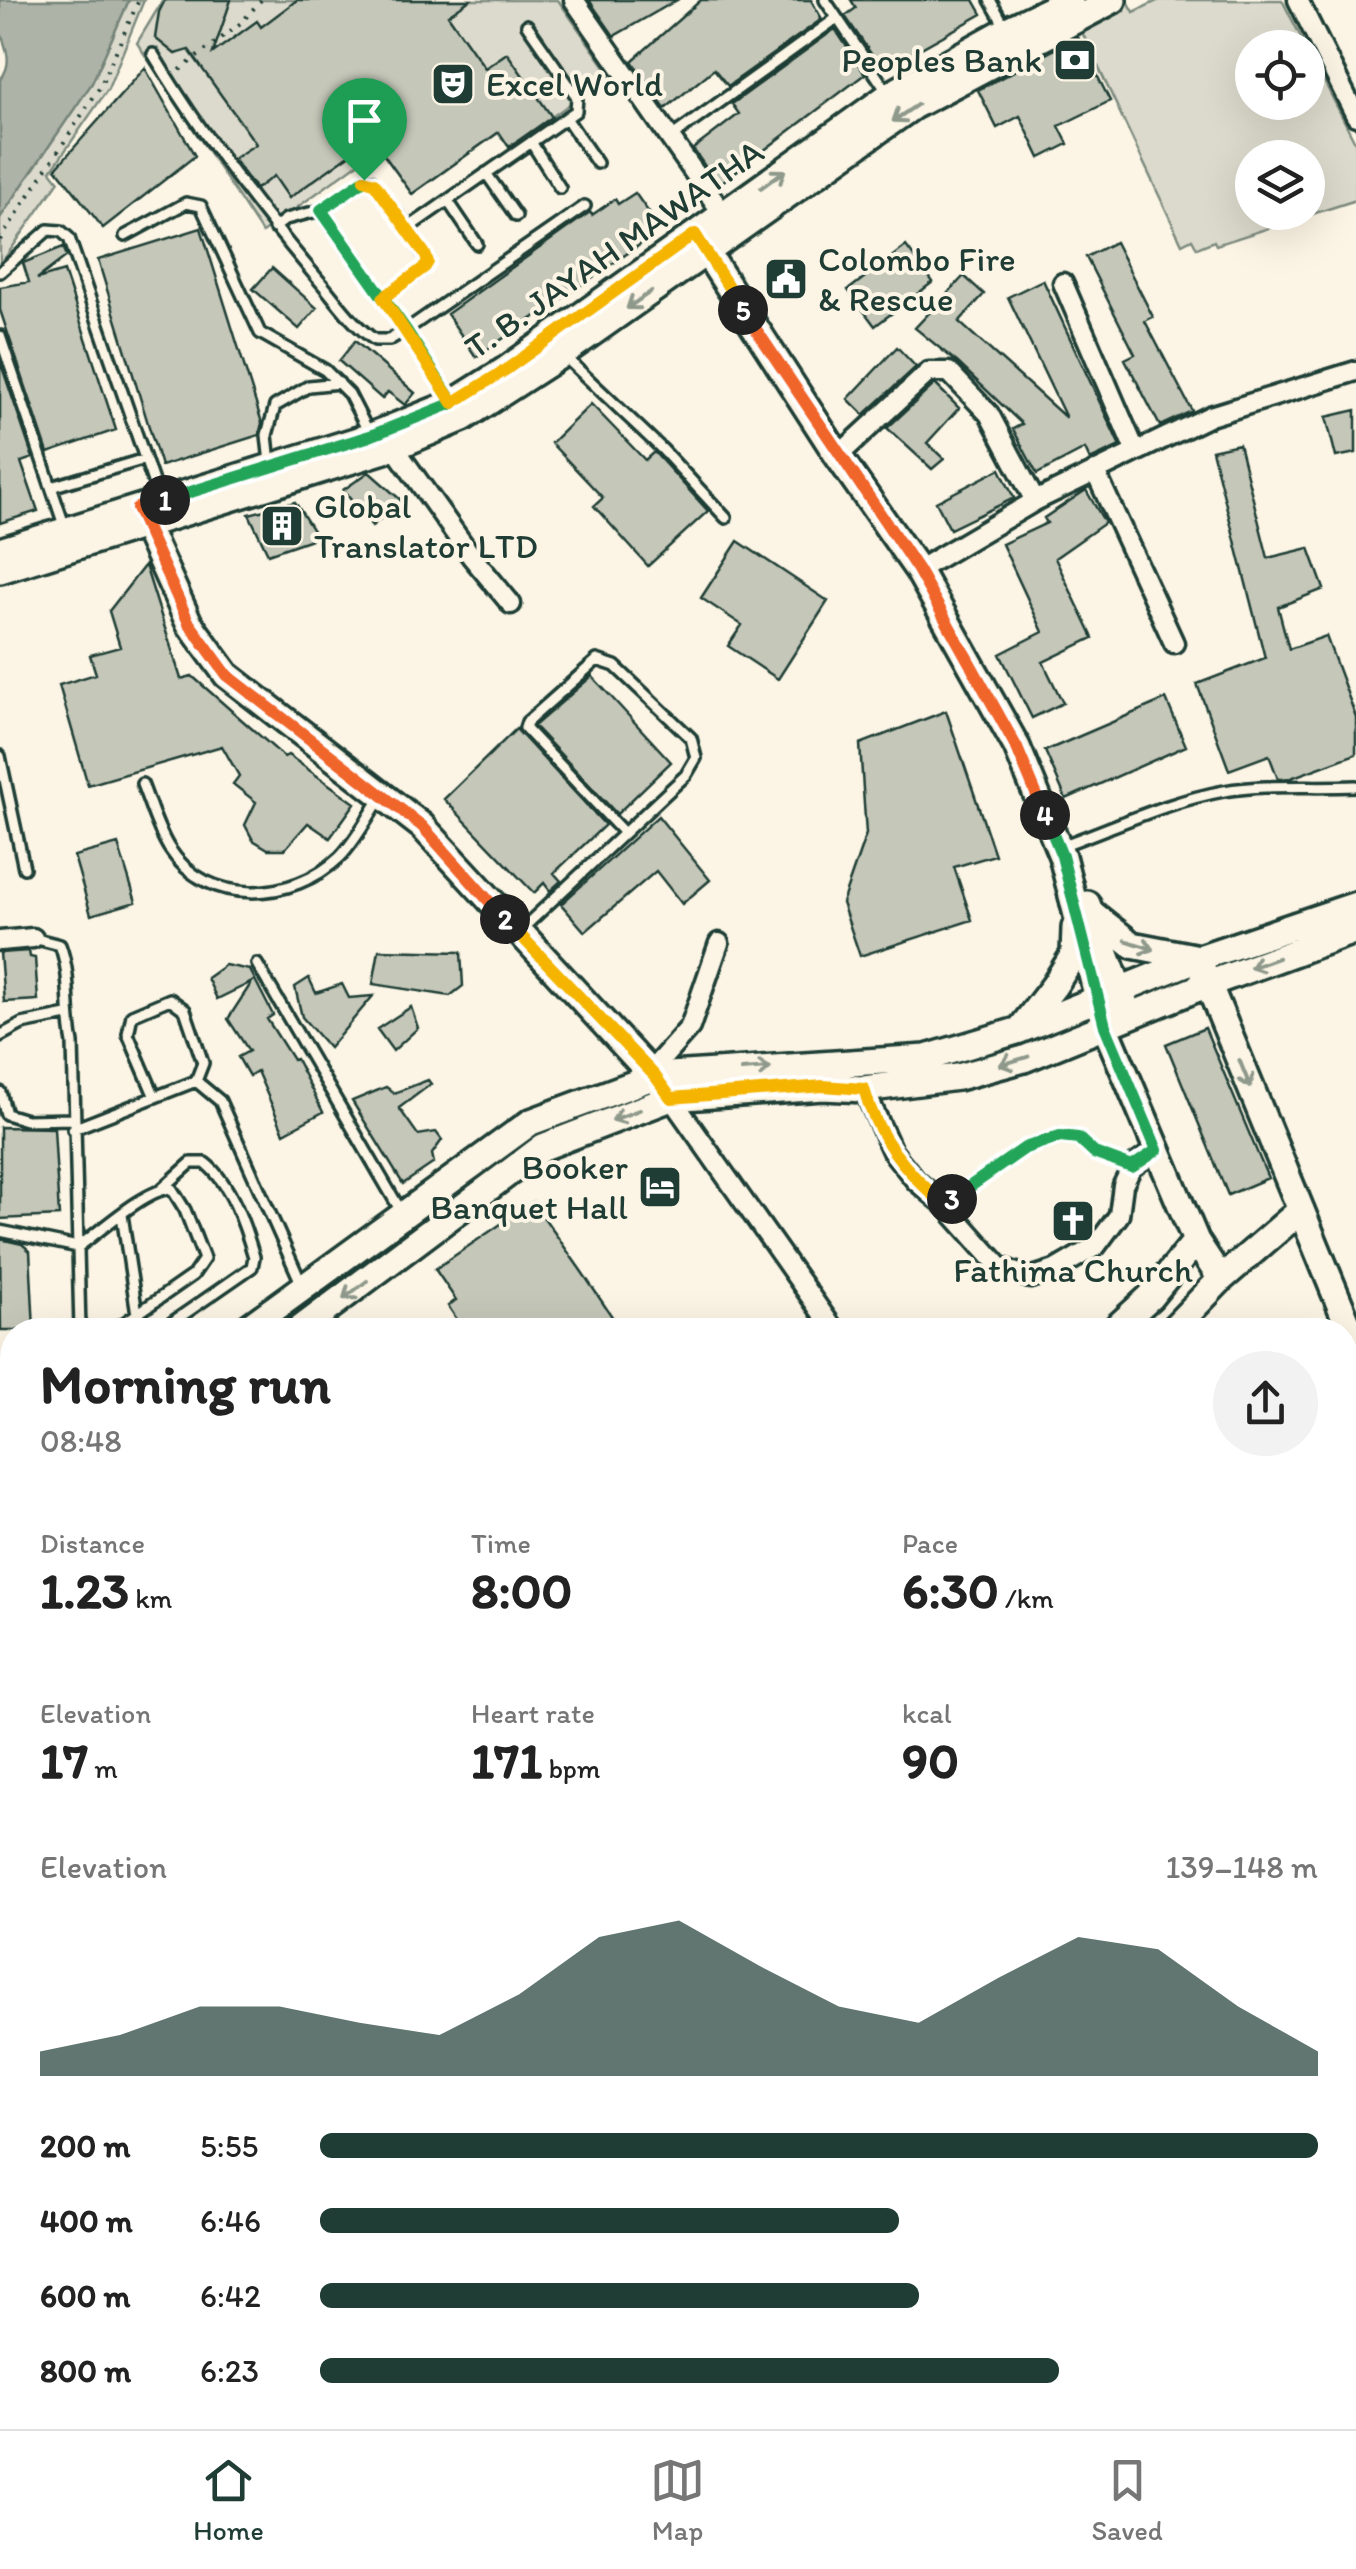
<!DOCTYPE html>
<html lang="en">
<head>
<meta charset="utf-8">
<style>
	:root { --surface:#fff; --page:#f2f2f2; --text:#222; --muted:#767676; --line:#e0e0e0; --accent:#1f3d34 }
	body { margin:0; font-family:Itim,sans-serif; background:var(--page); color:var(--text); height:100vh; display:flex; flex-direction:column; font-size:38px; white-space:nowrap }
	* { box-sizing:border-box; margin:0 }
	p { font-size:32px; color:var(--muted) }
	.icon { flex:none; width:55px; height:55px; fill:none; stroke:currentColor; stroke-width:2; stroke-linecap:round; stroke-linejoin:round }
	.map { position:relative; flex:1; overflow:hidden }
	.panel { position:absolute; left:0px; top:1318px; width:1358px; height:1112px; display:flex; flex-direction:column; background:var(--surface); border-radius:40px 40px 0 0; box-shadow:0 10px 40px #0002 }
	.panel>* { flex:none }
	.tools { position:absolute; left:1235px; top:30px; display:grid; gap:20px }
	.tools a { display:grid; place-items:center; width:90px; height:90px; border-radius:50%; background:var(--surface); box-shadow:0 10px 40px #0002; font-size:50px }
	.pin { position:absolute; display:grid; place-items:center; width:85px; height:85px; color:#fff; margin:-102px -42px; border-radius:50% 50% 50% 0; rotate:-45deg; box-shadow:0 0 10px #0007 }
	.pin .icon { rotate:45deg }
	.km { position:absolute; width:50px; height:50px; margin:-25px; border-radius:50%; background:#222; color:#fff; font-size:28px; line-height:50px; text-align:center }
	.round { display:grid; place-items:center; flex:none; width:105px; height:105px; border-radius:52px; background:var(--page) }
	.head { display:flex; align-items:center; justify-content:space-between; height:170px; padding:0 40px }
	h1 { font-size:55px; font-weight:800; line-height:75px }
	.metrics { display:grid; grid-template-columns:repeat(3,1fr); gap:15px; height:170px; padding:10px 40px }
	.metrics div { display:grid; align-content:center }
	.metrics b { font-size:50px; font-weight:800 }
	.metrics small { font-size:28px; font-weight:400 }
	.metrics p { font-size:28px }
	.chart { height:280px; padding:20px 40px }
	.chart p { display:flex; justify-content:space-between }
	.chart svg { width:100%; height:180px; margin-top:10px; fill:var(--accent); opacity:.7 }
	ul { padding:0 40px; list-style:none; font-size:32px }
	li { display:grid; grid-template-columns:160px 120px 1fr; align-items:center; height:75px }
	li i { height:25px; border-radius:12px; background:var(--accent) }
	.dock { display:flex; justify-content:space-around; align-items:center; height:140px; border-top:2px solid var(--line); background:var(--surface); font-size:28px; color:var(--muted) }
	.dock a { display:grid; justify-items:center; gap:5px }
	.dock .on { color:var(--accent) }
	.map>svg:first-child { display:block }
	.built { fill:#ece7d8 }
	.green { fill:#dcdacc; stroke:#7e8c80; stroke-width:2.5; fill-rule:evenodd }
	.water { fill:#aeb3a7; stroke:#758479; stroke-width:2.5 }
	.building { fill:#c5c7b9; stroke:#1f3d34; stroke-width:2.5 }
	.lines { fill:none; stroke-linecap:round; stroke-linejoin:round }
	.lane-casing { stroke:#1f3d34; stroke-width:16 }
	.street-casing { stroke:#1f3d34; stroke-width:25 }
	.secondary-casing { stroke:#1f3d34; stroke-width:32 }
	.path { stroke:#1f3d34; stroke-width:4; stroke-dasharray:2.5 8; stroke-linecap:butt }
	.lane { stroke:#fcf5e5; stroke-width:9 }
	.street { stroke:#fcf5e5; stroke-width:18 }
	.secondary { stroke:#fcf5e5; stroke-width:25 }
	.oneway { stroke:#8e998c }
	.split-1-casing { stroke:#fff; stroke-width:20 }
	.split-2-casing { stroke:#fff; stroke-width:20 }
	.split-3-casing { stroke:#fff; stroke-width:20 }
	.split-4-casing { stroke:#fff; stroke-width:20 }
	.split-5-casing { stroke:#fff; stroke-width:20 }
	.split-6-casing { stroke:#fff; stroke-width:20 }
	.split-1 { stroke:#22a559; stroke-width:12 }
	.split-2 { stroke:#f0652b; stroke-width:12 }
	.split-3 { stroke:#f5b400; stroke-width:12 }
	.split-4 { stroke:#22a559; stroke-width:12 }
	.split-5 { stroke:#f0652b; stroke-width:12 }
	.split-6 { stroke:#f5b400; stroke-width:12 }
	.labels { text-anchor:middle; stroke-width:8; stroke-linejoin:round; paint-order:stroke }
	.poi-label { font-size:35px; fill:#1f3d34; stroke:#fcf5e5; text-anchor:start }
	.street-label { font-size:35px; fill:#1f3d34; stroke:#fcf5e5 }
</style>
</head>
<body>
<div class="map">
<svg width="1356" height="2429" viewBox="0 0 1356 2429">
	<rect width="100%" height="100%" fill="#fcf5e5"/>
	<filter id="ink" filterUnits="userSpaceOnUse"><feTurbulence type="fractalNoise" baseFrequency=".01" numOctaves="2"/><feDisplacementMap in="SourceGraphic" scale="20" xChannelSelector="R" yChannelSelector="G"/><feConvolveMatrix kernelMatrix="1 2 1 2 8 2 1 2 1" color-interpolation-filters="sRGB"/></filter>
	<g filter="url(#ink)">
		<path class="built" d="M1345 1653 1356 1665V1868L1345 1856Z
			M0 2182 12 2191V2418H347L364 2429H0Z"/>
		<path class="green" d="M129 0H144L108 89 51 171 59 181 0 265V218L92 83Z
			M163 0H558L611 75 509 147 498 133 412 194 379 148 262 233 137 43Z
			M1159 0H1282L1306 47 1252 48V102H1308V50L1356 144V200L1216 245 1214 241 1197 248 1192 239 1182 244 1080 28 1129 3 1134 12ZM1252 158H1308V212H1252Z"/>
		<path class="water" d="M0 0H129L92 83 0 218V80C13 64 7 51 1 33 0 24 0 10 0 0Z"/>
		<path class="building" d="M165 0H231L213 53 257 21 261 27 297 0H470L448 15 485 68 507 53 552 117 509 147 499 132 412 194 379 148 361 160 355 151 289 198 274 176 256 189 233 159 256 144 189 50 175 54 155 38 159 12Z
			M589 0H677L614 36Z
			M701 0H811L822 19 728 86 714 69 665 109 632 61Z
			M851 0H974L982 14 889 66 885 59 878 64 845 16 856 8Z
			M835 29 865 74 718 185 693 149 739 114 732 104Z
			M1078 37 1110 101 1059 126 1068 144 1040 158 1020 116 997 128 978 90Z
			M145 68 195 156 103 228 56 168Z
			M635 193 659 227 642 239 644 242 476 357 447 314 590 212 592 215 615 199 618 204Z
			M201 228 262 423 259 435 161 466 98 260Z
			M1115 242 1153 317 1145 321 1192 411 1160 426 1125 359 1135 354 1086 257Z
			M906 246 933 282 875 326 848 290Z
			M63 247 67 256 37 279 64 271 116 430 48 453 0 310V287L29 282 23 263Z
			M272 268 317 308 299 329 253 289Z
			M964 276 984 294 959 322 1066 418 1008 297 1043 280 1120 446 1090 460 1085 449 1037 474 1013 429 1022 424 958 363 915 328Z
			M355 341 415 393 405 405 388 392 382 399 339 361Z
			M897 347 916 367 864 415 848 399Z
			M0 361 33 458 21 462 38 511 0 523Z
			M935 384 959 408 927 443 944 459 932 469 887 428Z
			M591 404 645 460 654 452 708 511 648 566 594 506 603 498 551 443Z
			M1356 410V453L1336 457 1326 417Z
			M1239 444 1268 558 1309 548 1324 589 1278 607 1289 649 1326 636 1356 717V754L1291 778 1278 779 1269 755 1229 770 1197 684 1265 658 1212 450Z
			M1000 469 1014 498 950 529 936 502Z
			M369 472 402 501 372 526 343 490Z
			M1086 490 1105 523 1055 558 1093 638 1043 662 1063 703 1032 718 1000 654 1043 632 1002 544 1047 523 1044 518Z
			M295 502 317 537 268 554 249 514Z
			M738 541 828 601 778 679 728 646 742 625 701 598Z
			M145 565 181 679 192 676 284 757 288 755 355 803 330 838 308 823 285 849H268L253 840 245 825 256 802 233 784 239 776 222 746 88 785 59 685 96 674 90 655 120 647 109 611Z
			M592 676 671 762 617 814 534 726Z
			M1166 699 1186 746 1066 799 1045 751Z
			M946 711 995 855 954 867 972 920 860 956 842 903 866 834 860 744Z
			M516 729 605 825 554 873 561 881 550 891 544 883 534 893 444 799Z
			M658 816 710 880 682 904 656 871 585 932 561 904Z
			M118 844 136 902 91 915 74 856Z
			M379 950 461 952 463 986 450 996 373 984Z
			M29 951 30 957 35 958 38 1000 4 1002 0 953Z
			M225 965 250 970 273 1015 267 1019 293 1060 296 1059 323 1112 284 1133 257 1071 249 1076 238 1057 249 1051 228 1019 252 982 217 999 207 978Z
			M309 978 316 993 342 984 349 998 373 996 329 1048 302 1017 295 987Z
			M411 1007 418 1028 393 1051 377 1029Z
			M1205 1028 1268 1178 1228 1195 1166 1044Z
			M428 1080 431 1084 399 1108 418 1135 436 1132 442 1140 432 1154 434 1163 403 1184 352 1101 386 1087 394 1093Z
			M0 1127 54 1128 59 1216 0 1219Z
			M533 1202 582 1272 621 1330H464L448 1306 456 1300 435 1269Z
			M0 1239 22 1244 30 1251 34 1330H1Z"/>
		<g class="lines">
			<defs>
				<path id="lane" d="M825 0 888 93
					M990 0 1006 28
					M153 54C201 134 257 207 317 278 335 298 352 325 375 340H389L406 330 585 206
					M566 118 597 163
					M670 138 837 18
					M531 142 560 188
					M486 173 516 216
					M448 201 477 244
					M321 210 406 330 452 402
					M274 228 286 219 321 210 365 180H371L408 228 428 262 421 271 383 298
					M408 228 576 111 577 97 527 25
					M125 236 186 203 201 206 260 333 325 370 349 394 369 433
					M0 272 48 230 61 231 69 238 159 499
					M0 336 65 528
					M564 356 662 449 726 518
					M270 463 267 435 275 406 309 386 339 383
					M51 487 145 459
					M0 756 24 868
					M142 784C150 804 157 829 169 848 207 908 293 902 340 857 356 841 368 817 380 799
					M1061 846C1114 827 1169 801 1224 791 1267 784 1312 788 1356 786
					M523 928 686 775 696 758 691 738 615 666 597 660 527 722 525 728 624 833
					M33 938 60 945C72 977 66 1010 73 1043L80 1330
					M257 964 402 1213
					M0 1036 22 1024 67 1015
					M196 1081 220 1101 302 1285
					M0 1092 6 1114 26 1120 73 1119
					M73 1129 196 1081 203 1063 185 1010 170 999 132 1015 128 1034 155 1097
					M944 1204 1025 1148 1060 1136 1078 1138 1094 1153 1132 1167
					M122 1215 137 1314 149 1330
					M0 1231 78 1247C98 1233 149 1186 172 1189L185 1210 204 1259 193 1275 114 1330
					M161 1330 252 1267 254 1257C245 1226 231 1183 205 1163H191L163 1188
					M0 1815 12 1799
					M0 2070 12 2080
					M473 2418 479 2429
					M213 2423 217 2418"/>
				<path id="street" d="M574 0 730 224
					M1298 0 1356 116
					M1063 283 1135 450
					M394 447 472 557 511 604
					M838 456 929 372H949L989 414 1035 501
					M1095 471 1174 643
					M918 570 1035 501 1210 416 1356 371
					M0 941 33 938
					M650 1072 690 1027 719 943
					M864 1089 892 1151 916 1181 944 1204 1000 1267 1030 1278 1055 1270 1096 1246 1119 1215 1123 1185 1132 1167 1157 1149
					M671 1098 834 1330
					M0 1461 12 1462
					M1345 1602 1356 1592
					M1345 1644 1356 1657
					M1345 2017 1356 2030
					M1345 2340 1356 2351
					M0 2401 12 2385"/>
				<path id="secondary" d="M698 239 838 456 918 570 1017 747 1062 856 1105 1026 1196 1241 1221 1279
					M140 514 189 623 227 675 422 826 662 1086
					M0 551 371 436 453 403 507 369 890 95 1007 30 1070 0
					M0 570 394 447 463 418 562 354 913 106 1113 0
					M1087 904 1126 1007
					M1094 915 1132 945 1199 958
					M1203 971 1351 1332 1356 1333
					M1023 1026 1054 986 1074 954 1075 928
					M245 1330 531 1122 655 1076 926 1058 1020 1030 1199 958 1356 905
					M299 1330 543 1147 671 1098 823 1087 864 1089 958 1077 1024 1059 1208 984 1356 930
					M1114 1330 1150 1297 1196 1241
					M1172 1330 1221 1279 1301 1210
					M0 1496 12 1488
					M0 1534 12 1526
					M0 1624 12 1634
					M0 2124 12 2133
					M1345 2289 1356 2272
					M405 2418 421 2429
					M1065 2418 1078 2429
					M1252 2429 1260 2418"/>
			</defs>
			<use href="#lane" class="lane-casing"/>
			<use href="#street" class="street-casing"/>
			<use href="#secondary" class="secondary-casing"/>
			<path class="path" d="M180 70 242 22 261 0
				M0 240 100 87 139 0"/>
			<use href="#lane" class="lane"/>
			<use href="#street" class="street"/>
			<use href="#secondary" class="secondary"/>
		</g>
		<defs><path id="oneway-shaft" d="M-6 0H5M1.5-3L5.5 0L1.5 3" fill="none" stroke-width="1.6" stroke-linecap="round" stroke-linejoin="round" transform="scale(2.5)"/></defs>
		<g class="oneway">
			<use href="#oneway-shaft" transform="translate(905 113) rotate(146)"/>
			<use href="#oneway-shaft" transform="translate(773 179) rotate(-36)"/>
			<use href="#oneway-shaft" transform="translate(639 300) rotate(145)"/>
			<use href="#oneway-shaft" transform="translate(1140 945) rotate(18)"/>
			<use href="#oneway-shaft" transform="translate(1264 963) rotate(160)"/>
			<use href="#oneway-shaft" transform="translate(1014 1061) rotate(163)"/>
			<use href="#oneway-shaft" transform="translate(756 1069) rotate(-4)"/>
			<use href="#oneway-shaft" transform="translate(1245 1074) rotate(68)"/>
			<use href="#oneway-shaft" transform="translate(626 1115) rotate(159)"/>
			<use href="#oneway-shaft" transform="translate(355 1290) rotate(143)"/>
		</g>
	</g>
	<g class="lines" filter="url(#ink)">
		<defs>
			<path id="split-1" d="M165 500 370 436 453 403 406 330 321 210 364 180"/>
			<path id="split-2" d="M165 500 137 508 189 623 227 675 422 826 505 919"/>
			<path id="split-3" d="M505 919 655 1076 671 1098 823 1086 864 1089C877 1137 906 1173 944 1204L952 1199"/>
			<path id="split-4" d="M952 1199 1025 1148 1060 1136 1078 1138 1094 1153 1132 1167 1157 1150 1105 1026 1062 856 1045 815"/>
			<path id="split-5" d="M743 310 918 570 1017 748 1045 815"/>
			<path id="split-6" d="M364 180 374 183 425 254 428 262 425 267 383 298 453 403 507 369 695 234 743 310"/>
		</defs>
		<use href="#split-1" class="split-1-casing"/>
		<use href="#split-2" class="split-2-casing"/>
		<use href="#split-3" class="split-3-casing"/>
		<use href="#split-4" class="split-4-casing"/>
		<use href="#split-5" class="split-5-casing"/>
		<use href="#split-6" class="split-6-casing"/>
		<use href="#split-1" class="split-1"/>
		<use href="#split-2" class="split-2"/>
		<use href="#split-3" class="split-3"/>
		<use href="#split-4" class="split-4"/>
		<use href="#split-5" class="split-5"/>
		<use href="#split-6" class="split-6"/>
	</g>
	<defs>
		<symbol id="bank-square" viewBox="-11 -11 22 22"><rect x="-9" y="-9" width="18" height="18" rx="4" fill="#1f3d34" stroke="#fcf5e5"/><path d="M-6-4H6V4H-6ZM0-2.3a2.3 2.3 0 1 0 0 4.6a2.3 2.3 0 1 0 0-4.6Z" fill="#fff"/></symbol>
		<symbol id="theatre-square" viewBox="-11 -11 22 22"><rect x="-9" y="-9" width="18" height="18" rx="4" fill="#1f3d34" stroke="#fcf5e5"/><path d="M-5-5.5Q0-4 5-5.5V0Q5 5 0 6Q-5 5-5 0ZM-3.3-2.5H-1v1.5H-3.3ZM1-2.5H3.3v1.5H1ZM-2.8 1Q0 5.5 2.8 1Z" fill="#fff"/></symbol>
		<symbol id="civic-square" viewBox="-11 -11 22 22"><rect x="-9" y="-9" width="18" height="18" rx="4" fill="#1f3d34" stroke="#fcf5e5"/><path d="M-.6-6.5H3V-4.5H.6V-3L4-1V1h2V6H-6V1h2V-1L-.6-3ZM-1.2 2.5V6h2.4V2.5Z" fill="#fff"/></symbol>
		<symbol id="building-square" viewBox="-11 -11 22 22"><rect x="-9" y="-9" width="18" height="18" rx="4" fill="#1f3d34" stroke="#fcf5e5"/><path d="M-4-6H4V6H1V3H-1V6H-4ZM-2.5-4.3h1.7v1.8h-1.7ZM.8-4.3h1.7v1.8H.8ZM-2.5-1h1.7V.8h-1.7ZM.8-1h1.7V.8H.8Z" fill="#fff"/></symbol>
		<symbol id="hotel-square" viewBox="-11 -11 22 22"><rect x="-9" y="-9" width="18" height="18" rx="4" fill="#1f3d34" stroke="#fcf5e5"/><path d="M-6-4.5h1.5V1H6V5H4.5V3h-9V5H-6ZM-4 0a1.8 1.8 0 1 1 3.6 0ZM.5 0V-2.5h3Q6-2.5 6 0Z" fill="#fff"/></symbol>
		<symbol id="church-square" viewBox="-11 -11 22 22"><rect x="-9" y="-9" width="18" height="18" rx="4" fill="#1f3d34" stroke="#fcf5e5"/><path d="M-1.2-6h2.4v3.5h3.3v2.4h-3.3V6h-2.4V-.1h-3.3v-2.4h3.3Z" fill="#fff"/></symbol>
	</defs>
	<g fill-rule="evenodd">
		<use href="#bank-square" x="1050" y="35" width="50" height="50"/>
		<use href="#theatre-square" x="428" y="59" width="50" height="50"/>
		<use href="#civic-square" x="761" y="254" width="50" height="50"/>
		<use href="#building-square" x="257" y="501" width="50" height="50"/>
		<use href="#hotel-square" x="635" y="1162" width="50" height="50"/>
		<use href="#church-square" x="1048" y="1196" width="50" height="50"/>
	</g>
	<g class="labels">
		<g class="poi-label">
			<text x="1042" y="72" text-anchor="end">Peoples Bank</text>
			<text x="486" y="96">Excel World</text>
			<text x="818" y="271">Colombo Fire<tspan x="818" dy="40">&amp; Rescue</tspan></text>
			<text x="314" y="518">Global<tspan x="314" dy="40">Translator LTD</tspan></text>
			<text x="628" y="1179" text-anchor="end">Booker<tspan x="628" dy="40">Banquet Hall</tspan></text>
			<text x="1073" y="1282" text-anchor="middle">Fathima Church</text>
		</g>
		<g class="street-label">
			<text transform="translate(614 249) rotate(-35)" y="12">T. B. JAYAH MAWATHA</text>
		</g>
	</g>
</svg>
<div class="tools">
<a><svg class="icon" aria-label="locate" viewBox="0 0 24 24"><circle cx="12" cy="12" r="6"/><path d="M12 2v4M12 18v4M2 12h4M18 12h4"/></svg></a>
<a><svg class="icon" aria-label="layers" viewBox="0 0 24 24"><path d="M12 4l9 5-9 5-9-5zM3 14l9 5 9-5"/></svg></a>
</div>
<div class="pin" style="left:364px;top:180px;background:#1e9e55"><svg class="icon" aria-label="arrive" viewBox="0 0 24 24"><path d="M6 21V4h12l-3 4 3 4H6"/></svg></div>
<b class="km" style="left:165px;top:500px">1</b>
<b class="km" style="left:505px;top:919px">2</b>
<b class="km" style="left:952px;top:1199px">3</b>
<b class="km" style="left:1045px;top:815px">4</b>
<b class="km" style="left:743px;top:310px">5</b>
<section class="panel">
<div class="head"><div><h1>Morning run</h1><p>08:48</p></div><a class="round"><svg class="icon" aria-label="share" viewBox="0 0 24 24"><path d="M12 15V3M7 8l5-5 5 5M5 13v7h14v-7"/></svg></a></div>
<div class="metrics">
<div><p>Distance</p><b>1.23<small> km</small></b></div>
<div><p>Time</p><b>8:00</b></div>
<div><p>Pace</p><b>6:30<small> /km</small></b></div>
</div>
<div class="metrics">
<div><p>Elevation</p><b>17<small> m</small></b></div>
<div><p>Heart rate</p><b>171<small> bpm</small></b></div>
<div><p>kcal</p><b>90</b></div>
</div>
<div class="chart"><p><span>Elevation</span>139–148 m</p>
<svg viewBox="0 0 160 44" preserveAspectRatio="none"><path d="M0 44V38L10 34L20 27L30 27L40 31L50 34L60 24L70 10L80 6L90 17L100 27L110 31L120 20L130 10L140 13L150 27L160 38V44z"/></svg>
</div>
<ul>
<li><b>200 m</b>5:55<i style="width:100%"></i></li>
<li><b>400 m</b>6:46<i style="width:58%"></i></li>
<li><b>600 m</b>6:42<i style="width:60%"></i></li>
<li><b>800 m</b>6:23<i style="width:74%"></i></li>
</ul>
</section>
</div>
<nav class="dock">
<a class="on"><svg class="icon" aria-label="home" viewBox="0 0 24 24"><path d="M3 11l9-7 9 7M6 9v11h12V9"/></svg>Home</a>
<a><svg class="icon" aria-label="map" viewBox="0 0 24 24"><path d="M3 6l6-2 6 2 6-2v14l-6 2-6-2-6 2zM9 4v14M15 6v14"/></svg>Map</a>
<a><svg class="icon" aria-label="saved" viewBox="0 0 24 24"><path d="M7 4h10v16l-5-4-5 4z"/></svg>Saved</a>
</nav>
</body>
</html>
